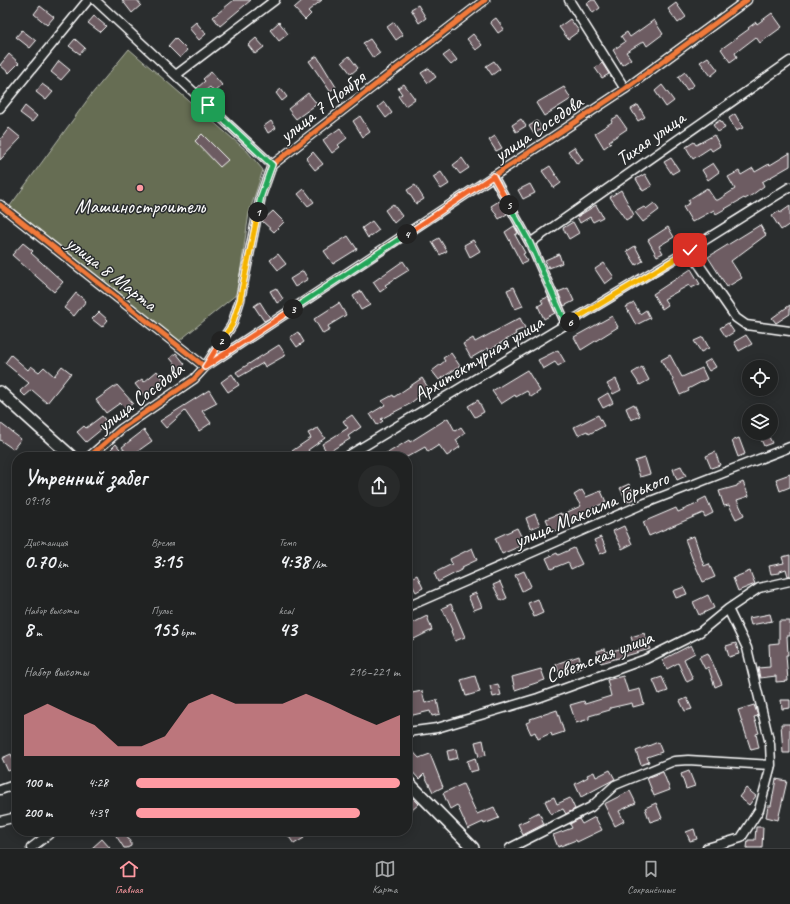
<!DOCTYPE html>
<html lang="ru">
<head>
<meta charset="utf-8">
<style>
	:root { --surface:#202222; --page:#282a2a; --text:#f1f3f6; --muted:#a2a4a5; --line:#3d3f40; --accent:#ff9aa2 }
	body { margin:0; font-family:Caveat,sans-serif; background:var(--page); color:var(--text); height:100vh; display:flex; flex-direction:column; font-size:15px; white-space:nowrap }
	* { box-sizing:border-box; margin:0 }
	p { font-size:13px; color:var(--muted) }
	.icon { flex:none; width:22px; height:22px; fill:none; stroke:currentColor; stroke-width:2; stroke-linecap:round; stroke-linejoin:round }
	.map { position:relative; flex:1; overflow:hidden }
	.panel { position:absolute; left:12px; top:452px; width:400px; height:384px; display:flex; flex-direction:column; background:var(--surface); border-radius:16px; box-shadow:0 2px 10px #0003,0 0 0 1px var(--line) }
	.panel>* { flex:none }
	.fabs { position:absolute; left:742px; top:360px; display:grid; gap:8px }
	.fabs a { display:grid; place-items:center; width:36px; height:36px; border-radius:50%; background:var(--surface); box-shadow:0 2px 10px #0003,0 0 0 1px var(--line); font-size:20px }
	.pin { position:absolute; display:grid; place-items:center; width:34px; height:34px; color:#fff; margin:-17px; border-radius:8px; box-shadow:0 2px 6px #0006 }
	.km { position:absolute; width:20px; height:20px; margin:-10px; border-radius:50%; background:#222; color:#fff; font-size:11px; line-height:20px; text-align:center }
	.round { display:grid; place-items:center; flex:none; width:42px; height:42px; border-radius:21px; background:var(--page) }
	.overview { display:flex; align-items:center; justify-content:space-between; height:68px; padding:0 12px }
	h1 { font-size:22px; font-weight:700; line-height:30px }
	.stats { display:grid; grid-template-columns:repeat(3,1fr); gap:6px; height:68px; padding:4px 12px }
	.stats div { display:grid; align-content:center }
	.stats b { font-size:20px; font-weight:700 }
	.stats small { font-size:11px; font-weight:400 }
	.stats p { font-size:11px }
	.chart { height:112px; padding:8px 12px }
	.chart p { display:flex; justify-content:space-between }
	.chart svg { width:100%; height:72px; margin-top:4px; fill:var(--accent); opacity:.7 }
	ul { padding:0 12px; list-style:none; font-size:13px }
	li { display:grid; grid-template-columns:64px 48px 1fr; align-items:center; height:30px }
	li i { height:10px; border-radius:5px; background:var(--accent) }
	.menu { display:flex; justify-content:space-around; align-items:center; height:56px; border-top:1px solid var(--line); background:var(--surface); font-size:11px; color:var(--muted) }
	.menu a { display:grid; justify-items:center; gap:2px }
	.menu .active { color:var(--accent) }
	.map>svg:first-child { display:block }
	.green { fill:#666d53; stroke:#b2b6a9 }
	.building { fill:#6d5b62; stroke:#fff }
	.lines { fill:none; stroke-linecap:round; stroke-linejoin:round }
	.minor-casing { stroke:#fff; stroke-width:11 }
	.secondary-casing { stroke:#fff; stroke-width:14 }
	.minor { stroke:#2a2d2e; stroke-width:8 }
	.secondary { stroke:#2a2d2e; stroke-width:11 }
	.cycleway-casing { stroke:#2a2d2e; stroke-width:8 }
	.cycleway { stroke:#f17a3a; stroke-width:5 }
	.split-1-casing { stroke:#fff; stroke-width:8 }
	.split-2-casing { stroke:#fff; stroke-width:8 }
	.split-3-casing { stroke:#fff; stroke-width:8 }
	.split-4-casing { stroke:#fff; stroke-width:8 }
	.split-5-casing { stroke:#fff; stroke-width:8 }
	.split-6-casing { stroke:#fff; stroke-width:8 }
	.split-7-casing { stroke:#fff; stroke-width:8 }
	.split-1 { stroke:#22a559; stroke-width:5 }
	.split-2 { stroke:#f5b400; stroke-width:5 }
	.split-3 { stroke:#f0652b; stroke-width:5 }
	.split-4 { stroke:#22a559; stroke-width:5 }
	.split-5 { stroke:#f0652b; stroke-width:5 }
	.split-6 { stroke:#22a559; stroke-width:5 }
	.split-7 { stroke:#f5b400; stroke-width:5 }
	.poi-dot { fill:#ff9aa2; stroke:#2a2d2e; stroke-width:1.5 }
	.labels { text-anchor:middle; stroke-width:3; stroke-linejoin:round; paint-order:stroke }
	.street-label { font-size:20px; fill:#fff; stroke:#2a2d2e }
	.poi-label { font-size:20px; fill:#fff; stroke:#2a2d2e }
</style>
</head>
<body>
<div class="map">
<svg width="790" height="848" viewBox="0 0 790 848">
	<rect width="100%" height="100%" fill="#2a2d2e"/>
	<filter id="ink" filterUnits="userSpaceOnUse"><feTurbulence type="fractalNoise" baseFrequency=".025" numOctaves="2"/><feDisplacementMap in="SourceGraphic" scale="8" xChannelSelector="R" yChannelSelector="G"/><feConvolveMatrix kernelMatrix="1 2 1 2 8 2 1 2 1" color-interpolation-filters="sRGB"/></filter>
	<g filter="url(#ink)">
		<path class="green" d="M129 49 247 151 263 170 249 213 237 294 179 341 154 321 146 320 10 206 91 95Z"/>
		<path class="building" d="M122 0H137L141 5 132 13Z
			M234 0H251L220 26 213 17Z
			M303 0H322L308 11 311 14 305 20 294 8Z
			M592 0H595L600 8 593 13 587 3Z
			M676 3 686 17 678 23 668 9Z
			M418 5 426 18 419 23 411 9Z
			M40 6 54 17 47 25 34 14Z
			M772 13 782 27 760 43 756 37 735 53 737 57 730 62 721 49 749 29 748 28 756 22 757 24Z
			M94 16 106 26 100 32 88 23Z
			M496 18 504 29 498 33 490 22Z
			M570 19 579 31 568 39 559 27Z
			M654 20 663 34 647 46 644 41 626 52 631 59 622 65 613 50 625 42 621 36 627 32 630 37Z
			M196 22 206 34 199 40 189 28Z
			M279 22 288 34 279 41 270 30Z
			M394 22 403 35 396 40 387 27Z
			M22 30 36 41 30 48 16 37Z
			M473 34 482 45 476 50 467 39Z
			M175 38 187 50 180 58 168 46Z
			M256 38 264 47 255 54 248 45Z
			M75 39 85 48 80 54 69 46Z
			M370 39 380 53 373 58 363 43Z
			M450 51 457 60 451 65 443 56Z
			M9 54 19 63 9 73 0 65Z
			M317 56 336 87 330 91 309 61Z
			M349 56 358 68 351 74 342 62Z
			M708 57 718 70 711 76 700 62Z
			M59 61 70 70 61 80 51 72Z
			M494 61 500 69 492 75 486 66Z
			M602 63 609 74 602 78 595 68Z
			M429 68 436 77 428 83 421 73Z
			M211 72 222 85 214 92 210 87 202 93 197 88 205 81 203 79Z
			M685 72 694 85 687 90 678 77Z
			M42 84 53 92 46 100 36 92Z
			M404 84 415 99 405 106 398 96 402 94 398 88Z
			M662 85 674 101 666 107 655 91Z
			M564 87 571 99 544 116 536 103Z
			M281 89 287 97 282 101 276 93Z
			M308 93 317 104 296 119 288 109Z
			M384 102 392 113 386 118 378 107Z
			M638 105 645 117 638 121 631 109Z
			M25 106 37 116 32 122 20 113Z
			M735 114 743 128 736 131 729 118Z
			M360 116 370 132 363 137 353 121Z
			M618 116 627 129 609 141 611 143 604 148 595 133 612 122 611 120Z
			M521 119 526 126 516 132 512 125Z
			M720 120 725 128 718 132 713 125Z
			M271 121 276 128 268 133 264 126Z
			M537 121 542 129 534 134 529 126Z
			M9 128 21 138 0 160V140Z
			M340 128 347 138 338 145 340 147 332 153 323 140Z
			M202 134 228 160 220 167 195 141Z
			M714 135 720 146 712 151 710 148 693 159 686 147 694 142 696 145Z
			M495 136 502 148 496 151 489 140Z
			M574 147 583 160 577 164 568 151Z
			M313 152 323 164 315 170 306 159Z
			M790 153V166L762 182 764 186 752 195 745 199 744 198 716 214 714 210 692 222 683 207 690 203 688 200 707 188 715 200H718L735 189 728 177 739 171 741 175 753 168 755 172 769 164 770 165Z
			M462 158 469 168 460 174 453 165Z
			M671 158 679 170 672 174 664 162Z
			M713 163 719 172 708 180 702 170Z
			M550 166 561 183 554 188 542 171Z
			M441 172 449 184 441 189 433 177Z
			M645 174 652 186 643 191 636 179Z
			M530 184 535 193 523 199 518 190Z
			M415 185 424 199 416 204 407 190Z
			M304 189 314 202 308 206 298 194Z
			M621 190 634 215 626 220 610 197Z
			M499 201 507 214 499 219 491 206Z
			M654 203 659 210 643 222 635 212 644 207 646 209Z
			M393 204 402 216 394 223 385 210Z
			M596 205 603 217 593 222 590 217 580 223 577 217Z
			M790 206V224L781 230 772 216 779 211 780 213Z
			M273 211 284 222 274 232 262 221Z
			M372 221 379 230 368 238 362 228Z
			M573 222 579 233 569 239 563 228Z
			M760 225 766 235 731 261 742 278 727 287 708 257Z
			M514 226 518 233 515 235 525 253 523 254 528 261 522 264 505 232Z
			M668 227 674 237 659 246 663 253 657 256 648 240Z
			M348 236 357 249 333 264 324 251Z
			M439 238 447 251 440 255 432 242Z
			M473 240 480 251 470 257 464 245Z
			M23 243 33 251 31 253 63 282 54 292 12 255Z
			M635 246 643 261 636 265 627 251Z
			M278 254 286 264 278 270 270 260Z
			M559 254 562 263 549 268 545 260Z
			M403 261 409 270 385 285 387 287 380 292 373 282Z
			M604 263 614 277 605 284 595 269Z
			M691 269 700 284 691 288 689 285 664 299 668 305 662 309 653 294Z
			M303 271 308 279 295 287 290 279Z
			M514 287 523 306 515 309 507 290Z
			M276 288 283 299 277 303 270 291Z
			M568 288 574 301 564 306 558 292Z
			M361 291 370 305 361 310 353 296Z
			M76 293 86 301 74 316 64 308Z
			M548 297 555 313 544 319 538 306 543 303 541 300Z
			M260 302 270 318 264 321 254 306Z
			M339 303 346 315 328 326 330 330 323 334 314 319Z
			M634 303 640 314 646 310 650 318 636 325 626 307Z
			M790 305V314L776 323 772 318Z
			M99 312 108 320 102 327 92 319Z
			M612 316 618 327 581 350 574 337Z
			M520 318 525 328 515 332 516 334 489 350 488 348 471 358 463 344 473 338 475 342Z
			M728 323 734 332 726 337 720 328Z
			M298 332 304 342 297 347 290 337Z
			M746 335 752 344 739 351 734 342Z
			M703 337 709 348 701 352 694 341Z
			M279 345 286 355 265 367 263 363 239 377 236 372Z
			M558 350 565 362 558 366 555 362 543 369 538 360Z
			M176 353 185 364 179 369 170 358Z
			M451 353 460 366 439 380 432 371 445 361 443 358Z
			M11 355 28 370 31 366 39 372 44 367 54 376 62 366 71 373 47 403 32 390 25 396 20 391 29 383 5 363Z
			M670 355 682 377 702 368 707 379 688 389 689 391 680 395 669 371H667L661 360Z
			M711 359 716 367 709 371 704 363Z
			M642 367 649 380 640 385 632 373Z
			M527 370 540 391 531 397 527 391 516 397 515 395 501 404 492 391Z
			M157 371 164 380 145 397 135 384 142 379 144 382Z
			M232 374 239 385 228 392 221 382Z
			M422 378 429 389 408 405 381 419 383 421 377 425 370 414 385 405 382 401 393 395 394 397Z
			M616 379 621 390 613 394 607 384Z
			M117 385 133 403 126 409 120 403 106 413 96 400Z
			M209 390 217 403 202 411 211 423 199 431 185 411 166 428 160 421Z
			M608 393 613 403 603 408 598 399Z
			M478 400 484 412 475 417 468 406Z
			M634 404 640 416 631 420 626 408Z
			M352 415 361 427 348 436 350 439 327 453 322 444 348 428 343 421Z
			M598 415 604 426 589 434 587 431 578 435 574 427Z
			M102 416 108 424 86 442 77 432 84 426 86 428Z
			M448 418 455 431 461 427 465 433 456 440 460 447 447 456 439 445 428 452 425 447 407 457H381L409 440 410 442Z
			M0 423 21 439 13 449 0 440Z
			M318 428 325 438 308 450 313 457H296L292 451 311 438 308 433Z
			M144 430 152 441 138 451 142 457H129L122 447Z
			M758 433H767L772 443 764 446Z
			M739 438 745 454 738 457 732 441Z
			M116 444 123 453 119 457H112L108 452Z
			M715 452 720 465 711 468 706 456Z
			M645 458 650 474 640 477 635 461Z
			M681 466 686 476 677 480 673 469Z
			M790 474V487L780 491 776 479Z
			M743 482 749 496 737 500 744 515 736 519 729 505 724 506 719 491 737 486V485Z
			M629 484 636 498 627 502 620 488Z
			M582 490 586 497 601 491 606 502 589 510 591 514 552 532 546 519 561 513V515L581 506 574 495Z
			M706 497 713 513 705 517 703 513 649 536 643 522 676 508 678 512 699 503 698 501Z
			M535 514 540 525 530 529 526 518Z
			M624 526 632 544 622 549 613 531Z
			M517 528 525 544 502 554 495 538Z
			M694 536 704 566 709 564 715 577 703 582 692 558 685 539Z
			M601 537 607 551 600 554 594 540Z
			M472 548 477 560 462 567 463 569 438 582 434 573 452 564 450 559Z
			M574 548 582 564 571 569 568 562 551 569 546 558 557 553 558 555Z
			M790 555V576H788L786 569 780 571V573L771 574 769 566 784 563 782 557Z
			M524 571 531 586 522 591 515 575Z
			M750 571 755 584 738 591 733 578Z
			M417 575 423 588 416 592 409 579Z
			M500 582 507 598 501 601 493 585Z
			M684 587 687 594 676 598 673 591Z
			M476 593 482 607 474 610 468 596Z
			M708 595 714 608 699 615 693 602Z
			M538 599 543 613 534 617 528 603Z
			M451 604 465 637 455 641 451 631 452 630 442 608Z
			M770 614 772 621 751 625 749 618Z
			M427 616 432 630 412 640 407 626Z
			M779 621H790V636H787L788 655H786L788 681 776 682V676L760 678 758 668 770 667 769 644 779 643Z
			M644 633 650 649 601 663 597 651 605 649 606 652 634 646 631 637Z
			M736 643 739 654 729 657 726 646Z
			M691 645 695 653 684 659 693 679 687 682 678 663 667 669 662 660Z
			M708 653 722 684 715 687 708 667 705 669 699 657Z
			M579 656 582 668 566 673 567 674 560 676 556 664Z
			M541 669 545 680 515 690 512 677Z
			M475 676 480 692 466 696 461 680Z
			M623 676 628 692 640 689 644 704 633 707 632 703 610 708V710L589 716V719L576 723 570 705 584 701 585 704 611 696 607 680Z
			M662 677 668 691 659 694 653 680Z
			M498 684 501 695 493 697 490 686Z
			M422 691 425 703 437 700 440 714 432 716 430 711 409 716 407 706V694Z
			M687 698 692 709 685 711 680 701Z
			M781 700H790V708L782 709Z
			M754 705 758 716 754 717 759 733 756 734 759 748 751 750 738 710Z
			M557 710 564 732 552 736 551 733 538 739 535 732 531 734 526 723 531 721 530 719Z
			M781 724H790V753H783Z
			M483 740 486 755 479 757 475 742Z
			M658 742 662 752 647 757 649 762 641 765 636 751Z
			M407 745 419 758 430 754 443 787 433 792 424 774 419 779 407 766Z
			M456 749 458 758 449 760 447 751Z
			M11 754 17 767 8 771 2 758Z
			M475 758 478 770 470 772 467 761Z
			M610 770 615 779 581 797 575 784 588 777 587 775 594 772 596 777Z
			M689 771 695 786 686 789 681 774Z
			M663 772 670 790 654 796 647 778Z
			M776 779 787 781 778 820 766 817 768 806H771Z
			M463 784 477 814 494 807 499 818 484 824 483 822 468 829 457 805 450 809 443 793Z
			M746 788 756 796 749 805 739 797Z
			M630 791 636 803 619 811 624 821 615 826 604 804Z
			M554 797 557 804 570 798 575 809 566 814 563 809 551 814 545 801Z
			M413 798 419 804 411 811 407 807V804Z
			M656 803 662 818 650 822 645 808Z
			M539 812 544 824 523 835 518 824 530 819 529 817Z
			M595 817 602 830 577 842 576 840 558 847 553 835 572 828 570 824 579 819 582 824Z
			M756 827H763L762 848H747L748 840H755Z
			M694 829 697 839 690 841 686 832Z
			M120 831H123L131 843V846L127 848H124L115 834Z
			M285 831H299L304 838 294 844Z
			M102 839 110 848H92Z"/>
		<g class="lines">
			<defs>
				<path id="minor" d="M95 0 272 165
					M569 0 625 89
					M176 75 275 0
					M0 108 88 0
					M493 176 530 243 566 324
					M0 205 205 367 232 325 240 300 261 196 272 165 485 0
					M530 243 790 61
					M689 250 736 318 746 325 790 331
					M89 457 121 429 194 379 205 367 625 89 747 0
					M346 457 689 250 790 187
					M407 607 643 504 790 447
					M407 732 437 728 538 698 646 659 700 632 728 609 759 588 790 581
					M0 790 17 784
					M0 821 17 817
					M31 848 53 831
					M510 848 591 807 615 785 674 761 688 760 771 765
					M707 848 741 838 759 810 771 765 770 744 747 648 728 609"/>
				<path id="secondary" d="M0 392 72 457
					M407 781 473 848"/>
			</defs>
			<use href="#minor" class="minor-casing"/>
			<use href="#secondary" class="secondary-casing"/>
			<use href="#minor" class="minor"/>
			<use href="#secondary" class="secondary"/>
			<defs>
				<path id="cycleway" d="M0 205 205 367 232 325 240 300 261 196 272 165 485 0
					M89 457 121 429 194 379 205 367 625 89 747 0"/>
			</defs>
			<use href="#cycleway" class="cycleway-casing"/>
			<use href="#cycleway" class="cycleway"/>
		</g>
	</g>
	<g class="lines" filter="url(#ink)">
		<defs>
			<path id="split-1" d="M208 105 272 165 261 196 258 212"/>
			<path id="split-2" d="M221 341 232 325 240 300 258 212"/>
			<path id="split-3" d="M221 341 205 367 293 309"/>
			<path id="split-4" d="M293 309 407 234"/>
			<path id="split-5" d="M407 234 493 176 509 205"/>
			<path id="split-6" d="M509 205 530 243 566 324 570 322"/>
			<path id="split-7" d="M570 322 690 250"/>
		</defs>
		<use href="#split-1" class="split-1-casing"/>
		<use href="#split-2" class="split-2-casing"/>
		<use href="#split-3" class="split-3-casing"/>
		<use href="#split-4" class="split-4-casing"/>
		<use href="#split-5" class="split-5-casing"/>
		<use href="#split-6" class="split-6-casing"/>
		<use href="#split-7" class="split-7-casing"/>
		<use href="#split-1" class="split-1"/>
		<use href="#split-2" class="split-2"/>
		<use href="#split-3" class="split-3"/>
		<use href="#split-4" class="split-4"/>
		<use href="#split-5" class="split-5"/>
		<use href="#split-6" class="split-6"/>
		<use href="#split-7" class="split-7"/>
	</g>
	<circle class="poi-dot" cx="140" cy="188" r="4"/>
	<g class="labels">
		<g class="street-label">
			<text transform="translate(322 106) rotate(-38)" y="7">улица 7 Ноября</text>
			<text transform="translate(538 128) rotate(-34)" y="7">улица Соседова</text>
			<text transform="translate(650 138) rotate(-35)" y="7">Тихая улица</text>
			<text transform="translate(112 273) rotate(38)" y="7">улица 8 Марта</text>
			<text transform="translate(478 358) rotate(-31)" y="7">Архитектурная улица</text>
			<text transform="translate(140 397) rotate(-37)" y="7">улица Соседова</text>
			<text transform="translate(591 509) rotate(-23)" y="7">улица Максима Горького</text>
			<text transform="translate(599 656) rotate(-21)" y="7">Советская улица</text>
		</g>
		<g class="poi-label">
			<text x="140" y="213">Машиностроитель</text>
		</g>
	</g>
</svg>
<div class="fabs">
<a><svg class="icon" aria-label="locate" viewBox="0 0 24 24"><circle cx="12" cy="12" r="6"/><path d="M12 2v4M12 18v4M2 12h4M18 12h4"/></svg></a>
<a><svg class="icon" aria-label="layers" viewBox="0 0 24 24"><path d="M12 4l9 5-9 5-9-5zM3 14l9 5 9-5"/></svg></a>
</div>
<div class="pin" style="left:208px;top:105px;background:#1e9e55"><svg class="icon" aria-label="arrive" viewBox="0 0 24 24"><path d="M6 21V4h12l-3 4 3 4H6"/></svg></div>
<div class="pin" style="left:690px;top:250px;background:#d93025"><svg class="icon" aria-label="check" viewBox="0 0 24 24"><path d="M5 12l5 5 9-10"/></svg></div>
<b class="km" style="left:258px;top:212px">1</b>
<b class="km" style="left:221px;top:341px">2</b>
<b class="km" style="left:293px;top:309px">3</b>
<b class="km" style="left:407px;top:234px">4</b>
<b class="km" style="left:509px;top:205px">5</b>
<b class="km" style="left:570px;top:322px">6</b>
<section class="panel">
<div class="overview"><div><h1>Утренний забег</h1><p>09:16</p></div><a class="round"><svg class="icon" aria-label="share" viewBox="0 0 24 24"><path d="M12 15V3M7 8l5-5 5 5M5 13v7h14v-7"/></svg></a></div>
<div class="stats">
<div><p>Дистанция</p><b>0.70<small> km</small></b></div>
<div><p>Время</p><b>3:15</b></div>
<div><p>Темп</p><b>4:38<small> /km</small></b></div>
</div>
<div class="stats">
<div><p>Набор высоты</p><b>8<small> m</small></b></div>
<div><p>Пульс</p><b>155<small> bpm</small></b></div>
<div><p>kcal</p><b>43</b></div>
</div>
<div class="chart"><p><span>Набор высоты</span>216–221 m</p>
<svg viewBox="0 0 160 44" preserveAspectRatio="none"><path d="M0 44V19L10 12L20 19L30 25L40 38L50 38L60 32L70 12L80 6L90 12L100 12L110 12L120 6L130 12L140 19L150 25L160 19V44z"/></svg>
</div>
<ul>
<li><b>100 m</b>4:28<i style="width:100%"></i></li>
<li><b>200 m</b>4:39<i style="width:85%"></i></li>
</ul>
</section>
</div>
<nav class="menu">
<a class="active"><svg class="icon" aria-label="home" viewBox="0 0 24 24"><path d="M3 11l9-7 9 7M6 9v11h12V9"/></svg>Главная</a>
<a><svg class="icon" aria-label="map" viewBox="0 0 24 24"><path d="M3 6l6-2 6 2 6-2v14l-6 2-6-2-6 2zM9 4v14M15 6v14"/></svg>Карта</a>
<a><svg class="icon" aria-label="saved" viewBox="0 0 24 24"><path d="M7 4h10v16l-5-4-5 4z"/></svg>Сохранённые</a>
</nav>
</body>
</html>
